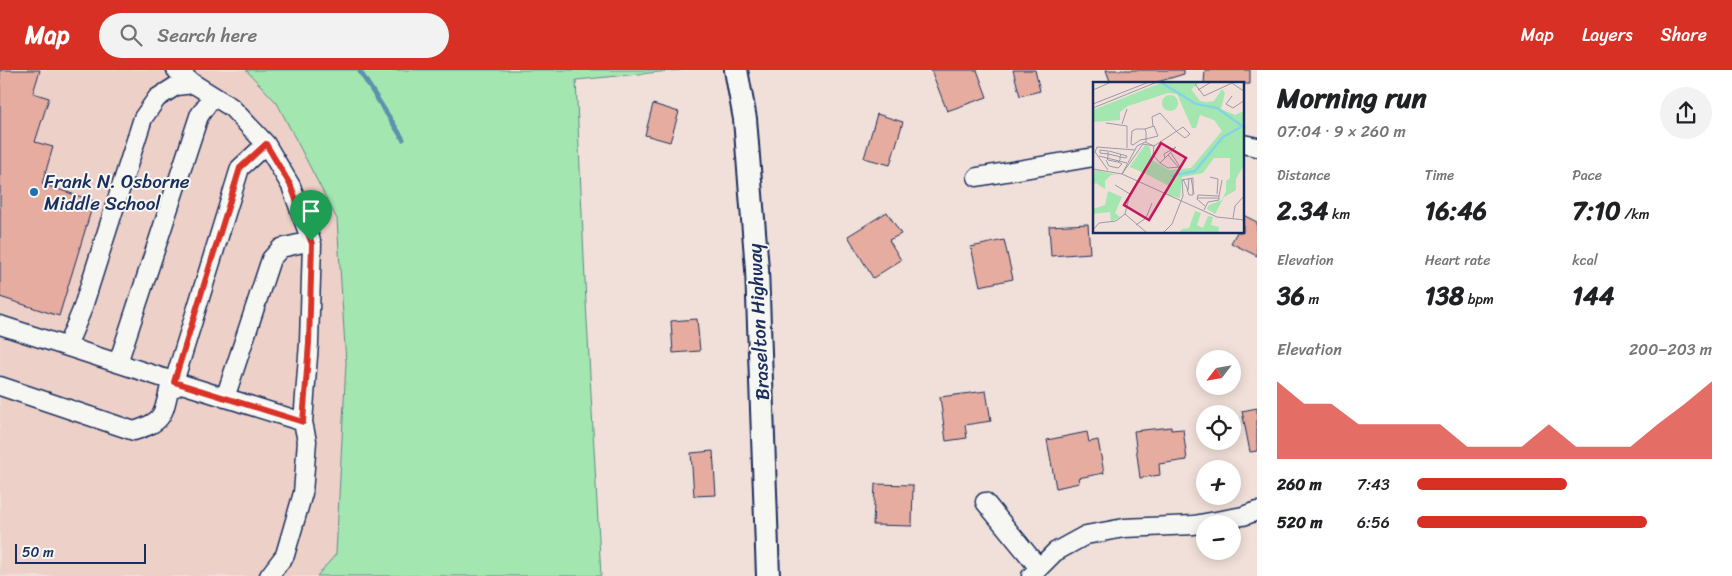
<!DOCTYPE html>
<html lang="en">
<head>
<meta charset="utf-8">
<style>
	:root { --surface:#fff; --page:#f2f2f2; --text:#202124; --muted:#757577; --accent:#d93025 }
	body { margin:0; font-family:Sriracha,sans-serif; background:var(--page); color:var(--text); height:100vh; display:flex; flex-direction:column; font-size:19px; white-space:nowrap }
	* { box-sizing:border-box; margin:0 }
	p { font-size:16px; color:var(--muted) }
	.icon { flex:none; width:28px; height:28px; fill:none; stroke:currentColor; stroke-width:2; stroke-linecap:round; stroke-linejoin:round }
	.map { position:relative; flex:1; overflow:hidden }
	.drawer { display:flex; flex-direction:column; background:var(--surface); width:475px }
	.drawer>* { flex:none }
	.needle { width:32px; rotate:239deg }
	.controls { position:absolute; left:1196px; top:280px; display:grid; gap:10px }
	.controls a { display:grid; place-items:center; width:45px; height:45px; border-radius:50%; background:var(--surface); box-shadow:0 2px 12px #0003; font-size:25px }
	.scale { position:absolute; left:15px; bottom:12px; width:131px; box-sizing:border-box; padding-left:5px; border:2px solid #1b2f5e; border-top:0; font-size:14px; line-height:18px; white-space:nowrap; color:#1b2f5e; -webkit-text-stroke:4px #f6f6f2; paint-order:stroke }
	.pin { position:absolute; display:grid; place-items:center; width:42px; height:42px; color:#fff; margin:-51px -21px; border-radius:50% 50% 50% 0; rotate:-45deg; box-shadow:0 0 5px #0007 }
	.pin .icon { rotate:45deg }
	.round { display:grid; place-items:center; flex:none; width:52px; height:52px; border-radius:26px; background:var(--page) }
	.overview { display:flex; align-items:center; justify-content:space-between; height:85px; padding:0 20px }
	h1 { font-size:28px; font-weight:700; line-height:38px }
	.stats { display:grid; grid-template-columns:repeat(3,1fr); gap:8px; height:85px; padding:5px 20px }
	.stats div { display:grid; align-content:center }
	.stats b { font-size:25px; font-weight:700 }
	.stats small { font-size:14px; font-weight:400 }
	.stats p { font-size:14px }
	.chart { height:140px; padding:10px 20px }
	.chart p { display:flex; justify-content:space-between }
	.chart svg { width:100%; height:90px; margin-top:5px; fill:var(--accent); opacity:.7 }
	ul { padding:0 20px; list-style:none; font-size:16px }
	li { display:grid; grid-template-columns:80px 60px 1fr; align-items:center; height:38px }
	li i { height:12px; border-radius:6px; background:var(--accent) }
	header { display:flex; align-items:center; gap:30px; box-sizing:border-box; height:70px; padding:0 25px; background:var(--accent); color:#fff }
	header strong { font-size:24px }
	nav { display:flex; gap:28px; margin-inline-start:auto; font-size:18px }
	.search { width:350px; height:45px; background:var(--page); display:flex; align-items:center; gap:12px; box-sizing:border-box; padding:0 18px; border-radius:28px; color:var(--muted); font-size:19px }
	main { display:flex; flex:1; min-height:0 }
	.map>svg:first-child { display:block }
	.built { fill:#edd0c8 }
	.green { fill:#a3e6b0; stroke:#5f8a87 }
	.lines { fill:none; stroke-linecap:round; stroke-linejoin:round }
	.stream { stroke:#5b92ad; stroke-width:5 }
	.building { fill:#e5ac9f; stroke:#1b2f5e }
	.minor-casing { stroke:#1b2f5e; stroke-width:21 }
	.major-casing { stroke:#1b2f5e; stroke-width:26 }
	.minor { stroke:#f6f6f2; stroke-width:18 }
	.major { stroke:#f6f6f2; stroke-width:22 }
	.route-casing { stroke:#fff; stroke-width:10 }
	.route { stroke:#d93025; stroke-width:6 }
	.poi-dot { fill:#1f6fb2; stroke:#f6f6f2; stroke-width:2 }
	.labels { text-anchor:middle; stroke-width:4; stroke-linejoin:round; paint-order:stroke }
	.poi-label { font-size:19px; fill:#1b2f5e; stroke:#f6f6f2; text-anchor:start }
	.street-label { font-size:19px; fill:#1b2f5e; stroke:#f6f6f2 }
	.inset-river { fill:none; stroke:#85d4e2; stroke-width:2.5 }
	.inset-road { fill:none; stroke:#9b99a8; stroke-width:1 }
	.view { fill:#c2185b; fill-opacity:0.15; stroke:#c2185b; stroke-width:2.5 }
	.inset-edge { fill:none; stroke:#1b2f5e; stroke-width:2.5 }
</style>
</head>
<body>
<header>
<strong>Map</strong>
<div class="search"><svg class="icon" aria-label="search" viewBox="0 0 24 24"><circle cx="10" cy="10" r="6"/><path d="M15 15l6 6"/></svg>Search here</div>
<nav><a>Map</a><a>Layers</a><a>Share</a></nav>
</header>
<main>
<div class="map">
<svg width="1257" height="506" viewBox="0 0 1257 506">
	<rect width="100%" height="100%" fill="#f1e0d9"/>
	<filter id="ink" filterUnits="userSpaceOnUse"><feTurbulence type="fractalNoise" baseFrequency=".02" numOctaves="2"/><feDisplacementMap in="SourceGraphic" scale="10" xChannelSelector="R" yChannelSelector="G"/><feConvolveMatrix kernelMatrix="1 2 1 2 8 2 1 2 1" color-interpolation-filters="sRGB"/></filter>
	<g filter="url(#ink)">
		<path class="built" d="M0 0H246L277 33 337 149 346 293 336 484 317 506H0Z"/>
		<path class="green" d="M246 0H681L576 10 586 232 601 506H317L336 484 346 293 337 149 277 33Z"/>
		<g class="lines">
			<path class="stream" d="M359 0 403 69"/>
		</g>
		<path class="building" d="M0 0H40L33 23 49 28 35 72 53 77 42 114 94 131 59 246 0 227Z
			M931 0H977L987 27 947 41Z
			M1013 0H1035L1040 21 1020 26Z
			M1106 0H1184V4L1151 14H1111Z
			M1205 0H1250V14H1204Z
			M653 34 679 42 670 72 645 65Z
			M877 44 903 52 890 95 864 88Z
			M887 142 901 164 889 170 901 190 873 208 848 166Z
			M1243 145 1257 152V186L1231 173 1237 162H1243Z
			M1088 154 1090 183 1051 186 1049 156Z
			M1004 170 1013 209 980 216 971 177Z
			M697 249 700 281 673 283 671 251Z
			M986 321 991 351 965 355 967 368 946 371 940 327Z
			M1257 338V381L1250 382 1242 341Z
			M1171 357V360L1183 359 1187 390 1159 394 1160 405 1140 408 1134 361Z
			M1087 362 1089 372 1098 370 1104 403 1078 408 1079 413 1056 418 1047 370Z
			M713 381 716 425 694 426 691 383Z
			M875 414 913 415 912 456 873 455Z"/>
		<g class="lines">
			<defs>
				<path id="minor" d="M176 0 194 14
					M1243 74 1257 77
					M977 107 1094 87
					M0 255 182 314
					M67 276 82 240 143 48 157 28 176 16 194 14 231 37 266 74 291 116 312 174 309 273 303 352
					M118 293 199 46 213 26
					M174 312 240 98 266 74
					M0 316 134 361C162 352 163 347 169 320L182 314 303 352 307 371 303 423 285 485 269 506
					M225 328 271 189 281 178 311 171
					M985 432 1039 498
					M1031 506 1055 482 1086 465 1124 458 1194 455 1243 446 1257 441"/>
				<path id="major" d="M736 0 745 49 757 199 768 506"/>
			</defs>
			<use href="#minor" class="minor-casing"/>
			<use href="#major" class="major-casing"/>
			<use href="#minor" class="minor"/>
			<use href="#major" class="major"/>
		</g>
	</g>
	<g class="lines" filter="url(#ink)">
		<defs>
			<path id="route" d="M266 74 291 116 312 174 309 273 303 352 174 312 240 98Z"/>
		</defs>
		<use href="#route" class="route-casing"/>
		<use href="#route" class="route"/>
	</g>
	<circle class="poi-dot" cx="34" cy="122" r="5"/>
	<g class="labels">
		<g class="poi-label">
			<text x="44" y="118">Frank N. Osborne<tspan x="44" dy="22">Middle School</tspan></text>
		</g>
		<g class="street-label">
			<text transform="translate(758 252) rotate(-93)" y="7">Braselton Highway</text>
		</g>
	</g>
	<g transform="translate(1093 12)">
		<rect width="151" height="151" fill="#f1e0d9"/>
		<path d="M70 0H108L98 7 107 19 113 20 121 19 129 7 132 11 128 27 142 33 151 29V83L143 97V108L131 115 122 132 114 127 116 123 129 118 133 109V99L137 96V76H121L110 91 89 95 87 116 72 112 76 104 51 91 37 85 33 90 52 63 57 65 59 78 76 88 98 86 129 49 121 38 107 33 103 46H99L84 12 75 11 35 24 27 30V38L0 40V28ZM69 21a8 8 0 1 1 16 0a8 8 0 1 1-16 0ZM2 88 25 93H18L12 99V107L3 101 0 103ZM15 109 29 115 22 131 27 135 22 138 18 139 17 130 0 132V127L12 123ZM102 129 108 131 104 143 110 146 115 134 120 135 118 143 126 145 125 151H86L89 147 96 146Z" fill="#a3e6b0"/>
		<path class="inset-river" d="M69 1 103 22 124 26 152 46M78 94 102 89 130 55 148 45"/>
		<path class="inset-road" d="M102 2 111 14 139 1 152 10M0 8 16 1M105 8 118 0M139 14 133 22 140 26 152 18M0 22 56 0M0 26 64 0M13 41 34 44V66M29 42 34 27M60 44 59 35 67 31 84 50M52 47 61 44 65 54 53 57 47 58 40 63 38 62 39 49 43 47H52L53 50V60M61 64 52 60 44 64 29 92 50 62 61 64 90 45 97 52 92 56 84 50M61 64 60 73 67 81 72 76 71 72 83 65 72 76M16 69 34 74M28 72 27 75V78L25 80 15 78 14 77 15 75V69L7 68V71L15 72 24 74 27 75 33 76 34 74M75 73 86 86M6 74 34 81M13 78 16 84 25 86 29 82 25 80M67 81 75 86 87 85 78 71M0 87 29 92 124 135 152 138M15 88 2 70 4 65 42 68M117 95 125 97 124 112M98 96 101 112M90 97 95 108 96 96M126 114 129 98M104 116H126M111 128 115 120 126 118V114L105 113 104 117 112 124M32 132 54 151M140 136 142 124 152 113M43 143 53 136 59 121M0 148 6 141 23 139 32 132 37 112 22 103M70 151 79 142 90 114 89 98 100 96V113H96L94 107"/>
		<path class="view" d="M68 61 93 76 56 138 31 123Z"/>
		<rect width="151" height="151" class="inset-edge"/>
	</g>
</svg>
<div class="controls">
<a><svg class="needle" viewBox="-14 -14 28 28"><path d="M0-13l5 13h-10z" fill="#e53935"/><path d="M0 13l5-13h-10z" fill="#757577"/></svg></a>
<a><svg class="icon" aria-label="locate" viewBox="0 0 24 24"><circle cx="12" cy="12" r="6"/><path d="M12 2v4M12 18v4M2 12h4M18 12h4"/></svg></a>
<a>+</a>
<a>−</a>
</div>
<div class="scale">50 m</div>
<div class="pin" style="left:311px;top:171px;background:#1e9e55"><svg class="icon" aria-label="arrive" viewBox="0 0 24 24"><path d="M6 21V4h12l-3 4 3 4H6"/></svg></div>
</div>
<section class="drawer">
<div class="overview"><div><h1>Morning run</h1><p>07:04 · 9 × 260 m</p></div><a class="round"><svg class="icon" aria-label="share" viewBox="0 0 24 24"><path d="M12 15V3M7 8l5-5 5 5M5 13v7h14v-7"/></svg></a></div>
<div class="stats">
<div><p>Distance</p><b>2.34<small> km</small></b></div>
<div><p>Time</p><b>16:46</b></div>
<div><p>Pace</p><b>7:10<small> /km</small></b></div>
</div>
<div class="stats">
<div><p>Elevation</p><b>36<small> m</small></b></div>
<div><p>Heart rate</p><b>138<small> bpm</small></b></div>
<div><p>kcal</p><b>144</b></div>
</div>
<div class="chart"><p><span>Elevation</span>200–203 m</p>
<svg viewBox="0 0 160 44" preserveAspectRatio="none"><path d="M0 44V6L10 17L20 17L30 27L40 27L50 27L60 27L70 38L80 38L90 38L100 27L110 38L120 38L130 38L140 27L150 17L160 6V44z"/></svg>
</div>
<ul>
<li><b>260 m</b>7:43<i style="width:51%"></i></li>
<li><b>520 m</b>6:56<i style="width:78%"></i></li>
</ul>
</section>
</main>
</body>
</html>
